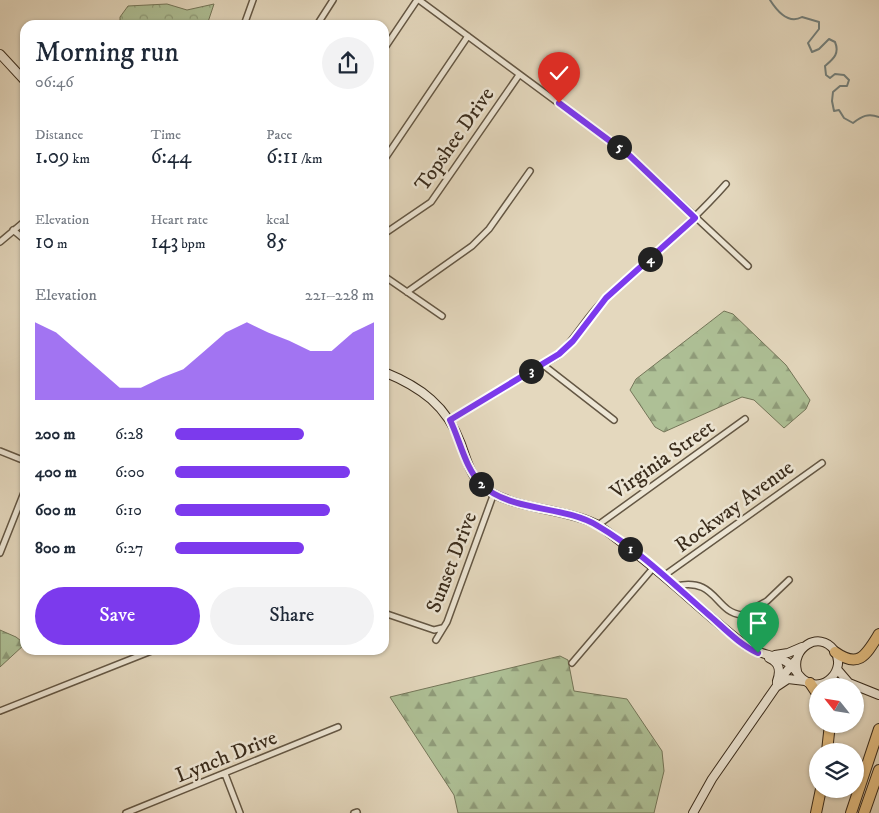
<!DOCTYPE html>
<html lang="en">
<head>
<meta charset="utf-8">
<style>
	:root { --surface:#fff; --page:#f2f2f3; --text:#1f2937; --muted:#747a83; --accent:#7c3aed }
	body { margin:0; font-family:"IM FELL DW Pica",serif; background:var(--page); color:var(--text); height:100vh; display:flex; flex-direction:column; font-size:19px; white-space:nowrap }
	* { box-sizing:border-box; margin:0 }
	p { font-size:16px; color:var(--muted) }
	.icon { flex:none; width:28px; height:28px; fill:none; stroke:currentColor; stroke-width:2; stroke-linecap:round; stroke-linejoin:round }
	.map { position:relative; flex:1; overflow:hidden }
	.side { position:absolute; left:20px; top:20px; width:369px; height:635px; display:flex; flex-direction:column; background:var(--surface); border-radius:15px; box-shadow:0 1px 4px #0004 }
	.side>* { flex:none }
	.needle { width:32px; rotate:300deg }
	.fabs { position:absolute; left:809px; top:678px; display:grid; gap:10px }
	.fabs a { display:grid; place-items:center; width:55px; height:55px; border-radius:50%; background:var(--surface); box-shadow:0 1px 4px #0004; font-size:25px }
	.pin { position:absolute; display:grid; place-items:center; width:42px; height:42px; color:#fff; margin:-51px -21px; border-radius:50% 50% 50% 0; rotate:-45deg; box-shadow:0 0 5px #0007 }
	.pin .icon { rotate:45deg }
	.km { position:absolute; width:25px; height:25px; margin:-12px; border-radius:50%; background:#222; color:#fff; font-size:14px; line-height:25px; text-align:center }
	.round { display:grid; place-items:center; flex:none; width:52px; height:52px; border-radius:26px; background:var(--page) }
	.summary { display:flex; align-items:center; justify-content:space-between; height:85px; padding:0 15px }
	h1 { font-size:28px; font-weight:600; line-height:38px }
	.figures { display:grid; grid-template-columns:repeat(3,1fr); gap:8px; height:85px; padding:5px 15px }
	.figures div { display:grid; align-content:center }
	.figures b { font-size:21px; font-weight:600 }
	.figures small { font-size:14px; font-weight:400 }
	.figures p { font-size:14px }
	.chart { height:140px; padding:10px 15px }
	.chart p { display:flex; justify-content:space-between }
	.chart svg { width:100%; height:90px; margin-top:5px; fill:var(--accent); opacity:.7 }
	.cta { display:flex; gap:10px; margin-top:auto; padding:10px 15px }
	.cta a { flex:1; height:58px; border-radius:30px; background:var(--accent); color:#fff; font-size:20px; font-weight:600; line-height:58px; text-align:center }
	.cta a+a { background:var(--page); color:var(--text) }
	ul { padding:0 15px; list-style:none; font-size:16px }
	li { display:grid; grid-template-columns:80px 60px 1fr; align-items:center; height:38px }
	li i { height:12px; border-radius:6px; background:var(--accent) }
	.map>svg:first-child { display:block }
	.forest { fill:url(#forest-firs); stroke:#747659 }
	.park { fill:url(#park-crowns); stroke:#747659 }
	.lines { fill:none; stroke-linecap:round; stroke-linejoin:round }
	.stream { stroke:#74807c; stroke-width:2 }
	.street-casing { stroke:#645744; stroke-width:8 }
	.secondary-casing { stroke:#3a2c1c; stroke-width:10 }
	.highway-casing { stroke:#3a2c1c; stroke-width:12 }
	.street { stroke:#ede6d5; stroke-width:5 }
	.secondary { stroke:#ede6d5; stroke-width:8 }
	.highway { stroke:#e2bc7f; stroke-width:10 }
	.route-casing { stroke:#fff; stroke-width:10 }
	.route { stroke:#7c3aed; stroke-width:6 }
	.labels { text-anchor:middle; stroke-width:5; stroke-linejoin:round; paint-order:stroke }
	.street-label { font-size:21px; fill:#3a2c1c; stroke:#ede6d5 }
</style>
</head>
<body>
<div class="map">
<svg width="879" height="813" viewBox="0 0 879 813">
	<defs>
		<pattern id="forest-firs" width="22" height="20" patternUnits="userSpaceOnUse" patternTransform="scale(1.25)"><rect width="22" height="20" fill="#aec096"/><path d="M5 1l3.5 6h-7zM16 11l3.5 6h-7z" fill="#8f9c7a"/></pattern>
		<pattern id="park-crowns" width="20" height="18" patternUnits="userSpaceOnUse" patternTransform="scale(1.25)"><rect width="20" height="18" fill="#aec096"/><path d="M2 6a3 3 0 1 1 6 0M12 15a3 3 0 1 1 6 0" fill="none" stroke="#8f9c7a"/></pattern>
	</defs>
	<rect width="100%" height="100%" fill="#e4d8be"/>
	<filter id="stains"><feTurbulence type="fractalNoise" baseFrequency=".004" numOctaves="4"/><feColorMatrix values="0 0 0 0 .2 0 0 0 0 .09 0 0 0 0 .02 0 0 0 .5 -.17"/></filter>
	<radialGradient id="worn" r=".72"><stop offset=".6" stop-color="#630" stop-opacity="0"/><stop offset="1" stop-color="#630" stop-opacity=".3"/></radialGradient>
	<path class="forest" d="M724 311 733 314 786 365 810 400 806 409 784 428 754 400 742 397 664 432 655 427 630 390 636 379Z
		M0 630 16 637 25 644 0 667Z
		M560 656 568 660 574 691 627 699 662 751 664 771 654 813H458L454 795 390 697Z"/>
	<path class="park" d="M167 4 187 10 214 4 207 25H120V17L128 6Z"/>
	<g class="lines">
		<path class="stream" d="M770 0C777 11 788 25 802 17L819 22V29L808 43 812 52 819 49 829 39 835 42C840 54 833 59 825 66L826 75 830 78 835 74 844 75 849 80 847 86H840L833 92 832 101 834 111 839 110 844 118 853 123C862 116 868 113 879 117"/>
		<defs>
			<path id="street" d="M419 0 630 156 748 266
				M244 25 253 0
				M317 25 333 0
				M384 49 417 0
				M384 160 468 36
				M13 230 25 240
				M384 234 431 202 519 75
				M0 242 25 221
				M384 276 442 316
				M407 292 472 246 489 229 530 171
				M542 364 614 420
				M450 420 559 355C576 337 588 315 606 298 646 260 689 226 726 184
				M0 451 25 461
				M598 525 745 419
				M0 553 25 490
				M665 575 822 463
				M676 586C717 577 714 612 742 615L767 601 789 580
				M384 613 434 630 442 628
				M436 640 447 622 494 493
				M572 663 654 567
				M0 711 154 650
				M225 774 240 813
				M126 813 338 727
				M354 813 357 812"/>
			<path id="secondary" d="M0 54 25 81
				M384 372C421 387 447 406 461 444 466 458 470 474 481 485 509 510 562 507 596 524 608 531 619 541 630 549 670 579 706 615 746 646 759 655 773 654 785 661 794 665 796 674 804 680 823 695 848 669 834 650 819 630 791 648 797 671
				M775 655 788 653 802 647
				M769 658C779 662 781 670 777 681
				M837 669 849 683 879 695
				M777 683 795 661
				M693 813 712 779 776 687 788 679 805 681"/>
			<path id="highway" d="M835 652C859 669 866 655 879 634
				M810 683 818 695
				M827 751 830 724
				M816 813 821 789
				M851 813 879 729
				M864 813 879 770"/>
		</defs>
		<use href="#street" class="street-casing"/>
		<use href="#secondary" class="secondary-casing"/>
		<use href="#highway" class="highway-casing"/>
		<use href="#street" class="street"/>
		<use href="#secondary" class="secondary"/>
		<use href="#highway" class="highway"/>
	</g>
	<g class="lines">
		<defs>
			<path id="route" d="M559 103 630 156 695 218 606 298 573 341 559 354 450 420C460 440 465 468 481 484 509 512 564 505 598 526 639 550 674 585 710 616 725 629 740 645 758 653"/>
		</defs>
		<use href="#route" class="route-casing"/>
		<use href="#route" class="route"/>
	</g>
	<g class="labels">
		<g class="street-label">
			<text transform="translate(454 139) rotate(-55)" y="7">Topshee Drive</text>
			<text transform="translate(662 459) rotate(-35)" y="7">Virginia Street</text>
			<text transform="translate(734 506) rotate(-36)" y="7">Rockway Avenue</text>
			<text transform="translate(451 562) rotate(-69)" y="7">Sunset Drive</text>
			<text transform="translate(226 756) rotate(-22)" y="7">Lynch Drive</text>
		</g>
	</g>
	<rect width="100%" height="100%" filter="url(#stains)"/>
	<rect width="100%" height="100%" fill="url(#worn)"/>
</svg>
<div class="fabs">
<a><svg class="needle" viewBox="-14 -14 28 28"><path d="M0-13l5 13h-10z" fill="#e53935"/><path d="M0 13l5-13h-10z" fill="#747a83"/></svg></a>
<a><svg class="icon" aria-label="layers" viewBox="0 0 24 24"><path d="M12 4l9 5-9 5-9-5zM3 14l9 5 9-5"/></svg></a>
</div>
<div class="pin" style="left:758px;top:653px;background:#1e9e55"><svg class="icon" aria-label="arrive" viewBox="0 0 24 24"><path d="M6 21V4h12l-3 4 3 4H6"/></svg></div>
<div class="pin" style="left:559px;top:103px;background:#d93025"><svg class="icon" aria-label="check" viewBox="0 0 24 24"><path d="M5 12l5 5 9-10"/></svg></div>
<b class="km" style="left:630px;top:549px">1</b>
<b class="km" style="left:481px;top:484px">2</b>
<b class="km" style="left:531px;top:371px">3</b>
<b class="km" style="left:650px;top:259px">4</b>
<b class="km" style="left:619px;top:147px">5</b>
<section class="side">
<div class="summary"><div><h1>Morning run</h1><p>06:46</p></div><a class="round"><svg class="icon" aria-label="share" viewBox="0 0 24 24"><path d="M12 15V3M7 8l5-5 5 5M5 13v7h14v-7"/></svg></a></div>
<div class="figures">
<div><p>Distance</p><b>1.09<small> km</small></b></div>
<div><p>Time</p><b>6:44</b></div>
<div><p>Pace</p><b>6:11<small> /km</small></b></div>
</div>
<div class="figures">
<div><p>Elevation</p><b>10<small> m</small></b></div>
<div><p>Heart rate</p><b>143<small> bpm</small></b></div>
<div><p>kcal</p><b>85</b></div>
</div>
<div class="chart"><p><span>Elevation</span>221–228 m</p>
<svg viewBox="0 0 160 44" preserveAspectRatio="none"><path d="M0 44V6L10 11L20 20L30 29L40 38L50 38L60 33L70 29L80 20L90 11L100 6L110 11L120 15L130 20L140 20L150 11L160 6V44z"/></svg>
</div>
<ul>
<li><b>200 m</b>6:28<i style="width:65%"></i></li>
<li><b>400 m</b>6:00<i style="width:88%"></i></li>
<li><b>600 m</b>6:10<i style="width:78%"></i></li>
<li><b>800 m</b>6:27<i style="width:65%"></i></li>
</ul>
<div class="cta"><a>Save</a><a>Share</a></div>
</section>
</div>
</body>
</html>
